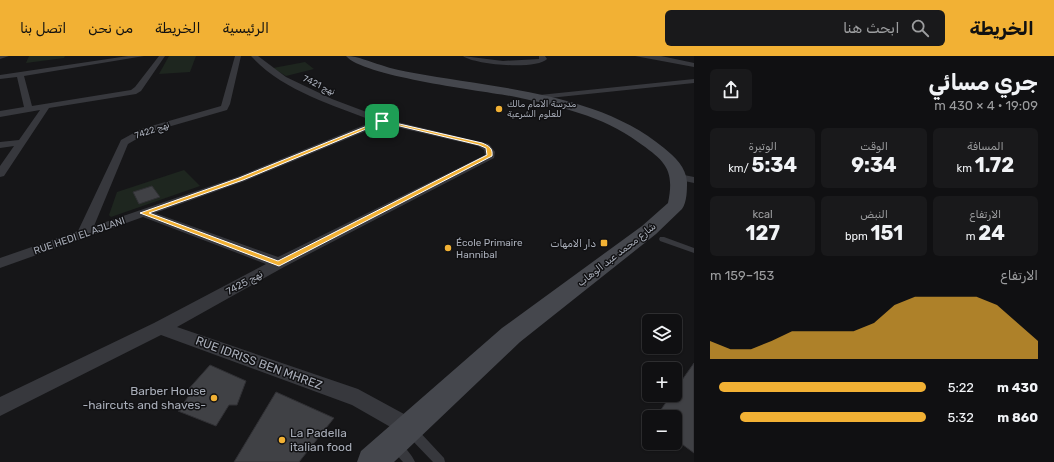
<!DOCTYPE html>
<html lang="ar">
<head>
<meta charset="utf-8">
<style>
	:root { --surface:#101012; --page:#19191b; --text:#f1f3f6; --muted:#9c9d9f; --line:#303032; --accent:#f2b134 }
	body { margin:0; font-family:Rubik,"Noto Naskh Arabic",sans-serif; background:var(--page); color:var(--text); direction:rtl; height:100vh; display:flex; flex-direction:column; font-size:15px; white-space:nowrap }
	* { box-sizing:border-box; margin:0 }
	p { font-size:13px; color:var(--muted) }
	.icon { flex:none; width:22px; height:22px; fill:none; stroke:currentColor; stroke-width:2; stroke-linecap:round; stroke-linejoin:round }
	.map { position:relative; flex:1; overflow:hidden; direction:ltr }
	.side { display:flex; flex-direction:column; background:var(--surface); width:360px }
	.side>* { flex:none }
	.fabs { position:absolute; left:642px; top:258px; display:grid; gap:8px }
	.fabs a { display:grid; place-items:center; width:40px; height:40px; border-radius:6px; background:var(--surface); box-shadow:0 1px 3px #0004,0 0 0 1px var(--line); font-size:20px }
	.pin { position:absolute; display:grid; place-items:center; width:34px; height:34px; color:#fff; margin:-17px; border-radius:8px; box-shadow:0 2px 6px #0006 }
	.round { display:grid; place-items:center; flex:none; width:42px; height:42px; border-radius:6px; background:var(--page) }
	.overview { display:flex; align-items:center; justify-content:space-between; height:68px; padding:0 16px }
	h1 { font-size:22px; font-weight:700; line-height:30px }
	.stats { display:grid; grid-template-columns:repeat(3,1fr); gap:6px; height:68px; padding:4px 16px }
	.stats div { display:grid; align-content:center; border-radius:6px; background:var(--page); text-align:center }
	.stats b { font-size:20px; font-weight:700 }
	.stats small { font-size:11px; font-weight:400 }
	.stats p { font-size:11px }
	.chart { height:112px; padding:8px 16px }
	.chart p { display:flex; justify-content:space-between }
	.chart svg { width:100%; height:72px; margin-top:4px; fill:var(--accent); opacity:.7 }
	ul { padding:0 16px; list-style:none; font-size:13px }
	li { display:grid; grid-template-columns:64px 48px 1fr; align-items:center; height:30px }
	li i { height:10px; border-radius:5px; background:var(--accent) }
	header { display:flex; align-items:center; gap:24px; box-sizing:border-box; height:56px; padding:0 20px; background:var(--accent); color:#111 }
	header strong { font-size:19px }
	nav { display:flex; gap:22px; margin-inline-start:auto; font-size:14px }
	.search { width:280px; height:36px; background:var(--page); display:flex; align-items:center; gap:10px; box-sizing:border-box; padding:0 14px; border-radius:6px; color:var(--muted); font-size:15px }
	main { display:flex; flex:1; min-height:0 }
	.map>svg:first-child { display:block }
	.green { fill:#1e261f }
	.building { fill:#404145; stroke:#303034 }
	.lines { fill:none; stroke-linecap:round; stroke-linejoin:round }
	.lane { fill:#37383d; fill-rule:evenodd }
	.street { fill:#37383d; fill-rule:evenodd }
	.secondary { fill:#45474d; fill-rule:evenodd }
	.route { fill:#f2b134; stroke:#fff; fill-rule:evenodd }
	.poi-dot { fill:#f2b134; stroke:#111113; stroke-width:1.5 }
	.labels { text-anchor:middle; stroke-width:3; stroke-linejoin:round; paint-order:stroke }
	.far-street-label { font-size:9px; fill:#a8adb8; stroke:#111113 }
	.far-poi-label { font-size:9px; fill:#a8adb8; stroke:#111113; text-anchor:start }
	.street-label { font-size:10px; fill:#a8adb8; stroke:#111113 }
	.poi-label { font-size:10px; fill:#a8adb8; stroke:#111113; text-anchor:start }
	.near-street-label { font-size:12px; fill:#a8adb8; stroke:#111113 }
	.near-poi-label { font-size:12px; fill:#a8adb8; stroke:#111113; text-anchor:end }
</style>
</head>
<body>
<header>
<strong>الخريطة</strong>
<div class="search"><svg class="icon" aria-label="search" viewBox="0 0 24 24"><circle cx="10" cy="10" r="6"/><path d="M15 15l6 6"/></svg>ابحث هنا</div>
<nav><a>الرئيسية</a><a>الخريطة</a><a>من نحن</a><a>اتصل بنا</a></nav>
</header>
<main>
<section class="side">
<div class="overview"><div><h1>جري مسائي</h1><p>19:09 · 4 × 430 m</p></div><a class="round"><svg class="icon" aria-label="share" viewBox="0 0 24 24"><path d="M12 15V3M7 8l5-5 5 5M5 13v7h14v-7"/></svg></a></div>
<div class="stats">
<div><p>المسافة</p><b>1.72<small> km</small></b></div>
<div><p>الوقت</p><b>9:34</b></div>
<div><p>الوتيرة</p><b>5:34<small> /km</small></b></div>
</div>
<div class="stats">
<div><p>الارتفاع</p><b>24<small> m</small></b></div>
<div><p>النبض</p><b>151<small> bpm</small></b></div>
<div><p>kcal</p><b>127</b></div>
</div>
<div class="chart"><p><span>الارتفاع</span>153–159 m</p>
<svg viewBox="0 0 160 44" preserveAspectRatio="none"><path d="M0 44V33L10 38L20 38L30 33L40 27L50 27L60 27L70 27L80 22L90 11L100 6L110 6L120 6L130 6L140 11L150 22L160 33V44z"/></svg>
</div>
<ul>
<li><b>430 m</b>5:22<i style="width:96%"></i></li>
<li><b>860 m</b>5:32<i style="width:86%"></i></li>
</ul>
</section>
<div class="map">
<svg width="694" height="406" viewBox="0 0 694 406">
	<rect width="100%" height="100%" fill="#161618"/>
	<path class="green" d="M29 0H65L64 2 26 7Z
		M169 0H196L190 16 159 18Z
		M305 6 314 13 286 20 273 12Z
		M184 114 200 130 111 161 109 159 117 136Z"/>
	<path class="building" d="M152 130 160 141 139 148 133 136Z
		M694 307V397L675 383V361H656L671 339H675V334Z
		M210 309 246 325 237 349H229L216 370 178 355 190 338 185 337Z
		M276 336 334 362 299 406H234Z"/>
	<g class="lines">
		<path class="lane" d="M660 181H664L694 192V197L660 185 659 183Z
			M412 371 416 372 444 402 445 406H433L408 380 407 376 408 372Z
			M397 386C404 389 412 399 415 406H403L393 395 392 391 393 387Z"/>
		<path class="street" d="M0 0H9L0 3Z
			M128 0H144L24 20 32 50 131 34 135 31 159 0H165L141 35 136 38 49 52 4 120 0 121V110L14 90 0 92V86L19 84 40 54 0 61V55L24 51 17 21 0 23V19Z
			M235 0H241L230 48 227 54 147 77 128 88 94 170 237 121 374 65C332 49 282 34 251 0H258L286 21 332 43 385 63 489 88 495 96 494 102 284 211 177 271 358 333 415 364 418 371 415 378 408 381 352 349 161 279 0 360V341L154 267 266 208 143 161 0 212V202L78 175 121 84 141 73 221 50ZM383 68 478 90 484 94 485 99 278 201 155 157 245 125Z
			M463 0 503 5 539 3V0H545L547 3C537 14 475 9 463 0Z
			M635 0H661L694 7V11Z
			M694 23V27L530 44 526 42 530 40Z
			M679 118 694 121V127L675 123 674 121Z"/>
		<path class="secondary" d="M346 0C359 0 369 6 381 9 392 13 403 15 414 17 495 32 599 37 664 92 675 101 686 111 687 126 687 134 687 146 682 153L656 178 520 286 394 406H357L361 395 502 272 642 170 668 147C675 113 665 105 638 86 603 60 558 50 516 41 485 35 364 21 346 0Z"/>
	</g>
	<path class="route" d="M382 64 482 87C489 90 493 92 492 100L279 210 140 157 239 122ZM383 66 479 89 486 92 487 99 278 205 149 157 243 124Z"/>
	<g class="poi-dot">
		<circle cx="499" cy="53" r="4"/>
		<rect x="600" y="183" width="8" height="8" rx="2"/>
		<circle cx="448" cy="192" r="4"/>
		<circle cx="214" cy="342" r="4"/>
		<circle cx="282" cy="384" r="4"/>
	</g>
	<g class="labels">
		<g class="far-street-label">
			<text transform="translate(319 29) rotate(25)" y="3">نهج 7421</text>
			<text transform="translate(152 74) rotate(-19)" y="3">نهج 7422</text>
		</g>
		<g class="far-poi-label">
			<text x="507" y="51">مدرسة الامام مالك<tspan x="507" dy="10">للعلوم الشرعية</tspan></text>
		</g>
		<g class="street-label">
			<text transform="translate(79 179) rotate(-19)" y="4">RUE HEDI EL AJLANI</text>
			<text transform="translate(616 198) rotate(-38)" y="4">شارع محمد عبد الوهاب</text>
			<text transform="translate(244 226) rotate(-29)" y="4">نهج 7425</text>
		</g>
		<g class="poi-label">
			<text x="456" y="190">École Primaire<tspan x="456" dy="12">Hannibal</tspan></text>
			<text x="596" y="191" text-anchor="end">دار الامهات</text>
		</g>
		<g class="near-street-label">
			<text transform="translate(259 307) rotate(20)" y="4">RUE IDRISS BEN MHREZ</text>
		</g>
		<g class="near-poi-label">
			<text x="206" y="339">Barber House<tspan x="206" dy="14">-haircuts and shaves-</tspan></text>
			<text x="290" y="381" text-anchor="start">La Padella<tspan x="290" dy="14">italian food</tspan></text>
		</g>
	</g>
</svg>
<div class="fabs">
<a><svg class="icon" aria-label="layers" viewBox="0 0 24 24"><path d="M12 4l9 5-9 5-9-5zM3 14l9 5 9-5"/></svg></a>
<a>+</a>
<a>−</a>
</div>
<div class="pin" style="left:382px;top:65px;background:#1e9e55"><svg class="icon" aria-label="arrive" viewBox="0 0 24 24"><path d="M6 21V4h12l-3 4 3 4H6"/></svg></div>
</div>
</main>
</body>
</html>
